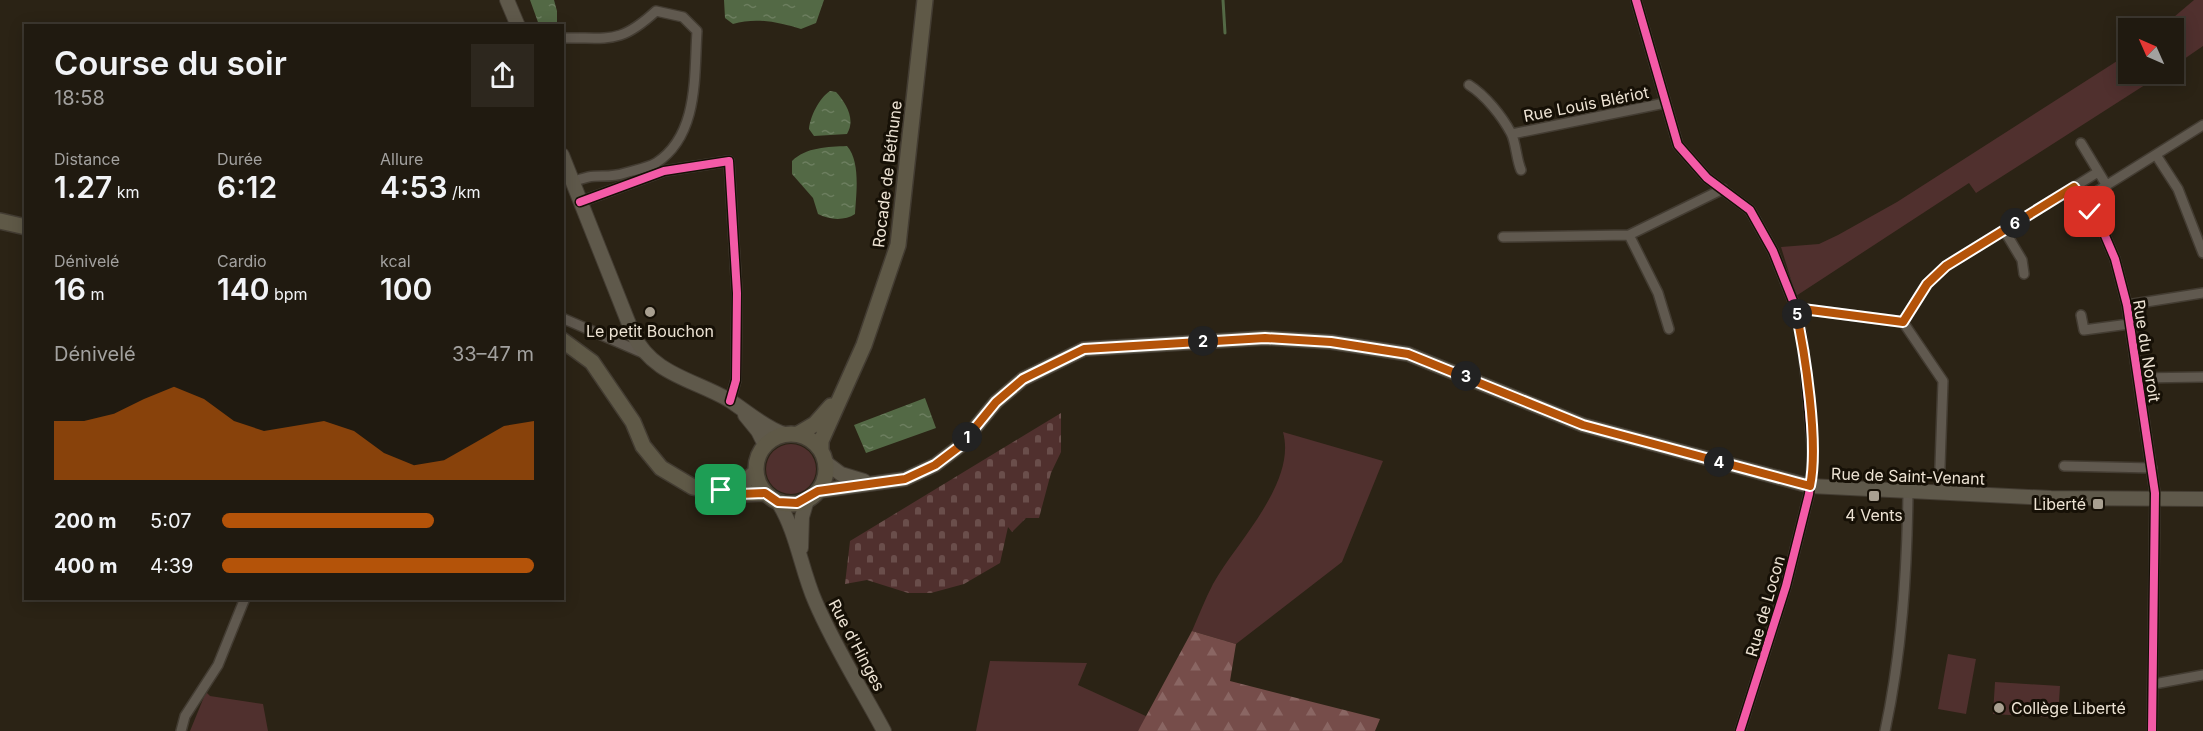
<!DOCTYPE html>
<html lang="fr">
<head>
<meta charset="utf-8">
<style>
	:root { --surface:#201a10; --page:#2d271e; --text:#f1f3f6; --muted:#a2a19f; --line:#3d3830; --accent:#b45309 }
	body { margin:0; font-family:Inter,sans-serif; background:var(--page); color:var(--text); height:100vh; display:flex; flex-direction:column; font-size:22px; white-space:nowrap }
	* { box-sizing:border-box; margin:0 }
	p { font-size:20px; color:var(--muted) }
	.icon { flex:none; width:33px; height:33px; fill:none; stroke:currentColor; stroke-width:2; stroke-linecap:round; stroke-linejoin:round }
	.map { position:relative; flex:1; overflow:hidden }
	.drawer { position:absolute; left:24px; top:24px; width:540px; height:576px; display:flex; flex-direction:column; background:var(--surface); border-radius:0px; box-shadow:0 3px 15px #0003,0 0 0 2px var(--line) }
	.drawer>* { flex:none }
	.needle { width:39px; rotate:315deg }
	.buttons { position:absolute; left:2118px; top:18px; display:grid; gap:12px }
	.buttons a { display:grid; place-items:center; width:66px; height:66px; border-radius:0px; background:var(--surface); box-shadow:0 3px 15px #0003,0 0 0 2px var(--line); font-size:30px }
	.pin { position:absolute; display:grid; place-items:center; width:51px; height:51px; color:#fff; margin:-26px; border-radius:12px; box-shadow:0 3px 9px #0006 }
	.km { position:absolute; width:30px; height:30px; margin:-15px; border-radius:50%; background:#222; color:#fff; font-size:16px; line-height:30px; text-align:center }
	.round { display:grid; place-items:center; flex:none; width:63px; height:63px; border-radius:0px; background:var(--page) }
	.summary { display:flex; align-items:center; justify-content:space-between; height:102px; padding:0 30px }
	h1 { font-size:33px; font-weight:600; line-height:45px }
	.metrics { display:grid; grid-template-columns:repeat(3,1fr); gap:9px; height:102px; padding:6px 30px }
	.metrics div { display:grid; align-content:center }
	.metrics b { font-size:30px; font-weight:600 }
	.metrics small { font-size:16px; font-weight:400 }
	.metrics p { font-size:16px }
	.chart { height:168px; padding:12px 30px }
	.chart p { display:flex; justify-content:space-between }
	.chart svg { width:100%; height:108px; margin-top:6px; fill:var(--accent); opacity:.7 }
	ul { padding:0 30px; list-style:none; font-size:20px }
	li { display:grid; grid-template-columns:96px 72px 1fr; align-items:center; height:45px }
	li i { height:15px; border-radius:8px; background:var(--accent) }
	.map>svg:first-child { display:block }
	.grass { fill:#50302e }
	.forest { fill:url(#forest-firs) }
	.cemetery { fill:url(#cemetery-stones) }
	.water { fill:url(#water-ripples) }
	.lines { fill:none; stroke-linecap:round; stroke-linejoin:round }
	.stream { stroke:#536945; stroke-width:3 }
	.street-casing { stroke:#433c32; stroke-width:12 }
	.secondary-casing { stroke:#433c32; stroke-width:16 }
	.primary-casing { stroke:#433c32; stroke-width:18 }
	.street { stroke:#60594f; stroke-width:9 }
	.secondary { stroke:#5f594b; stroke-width:14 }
	.primary { stroke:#5f5947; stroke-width:15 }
	.cycleway-casing { stroke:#161006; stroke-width:11 }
	.cycleway { stroke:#f35aa7; stroke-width:8 }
	.route-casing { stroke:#fff; stroke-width:12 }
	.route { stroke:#b45309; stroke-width:8 }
	.poi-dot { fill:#a9a091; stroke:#161006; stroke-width:2 }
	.labels { text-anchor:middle; stroke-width:6; stroke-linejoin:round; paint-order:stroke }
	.street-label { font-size:16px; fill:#ede3d4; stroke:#161006 }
	.poi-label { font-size:16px; fill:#ede3d4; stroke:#161006 }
</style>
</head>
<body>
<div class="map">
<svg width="2203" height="731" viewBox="0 0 2203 731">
	<defs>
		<pattern id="forest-firs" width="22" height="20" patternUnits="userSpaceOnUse" patternTransform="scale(1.5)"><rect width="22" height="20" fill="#764d4a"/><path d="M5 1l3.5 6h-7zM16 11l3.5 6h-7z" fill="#8a6663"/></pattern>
		<pattern id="cemetery-stones" width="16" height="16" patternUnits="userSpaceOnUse" patternTransform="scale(1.5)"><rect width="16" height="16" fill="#50302e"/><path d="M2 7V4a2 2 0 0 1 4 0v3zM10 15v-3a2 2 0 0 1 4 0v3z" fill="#6a4e4b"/></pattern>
		<pattern id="water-ripples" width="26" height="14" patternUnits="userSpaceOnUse" patternTransform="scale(1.5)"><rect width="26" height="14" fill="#536945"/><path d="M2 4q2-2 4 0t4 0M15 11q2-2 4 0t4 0" fill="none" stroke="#6c7e5f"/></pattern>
	</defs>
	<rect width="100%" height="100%" fill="#2b2315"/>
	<path class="grass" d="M2194 0H2203V46L2174 66V28H2161Z
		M2128 54V74H2162L1976 193 1969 183 1796 296 1781 247 1819 244 1838 235 1897 202Z
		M1283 432 1383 461 1342 562 1236 644 1192 631C1199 615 1205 599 1213 584 1237 541 1297 483 1283 432Z
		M766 469a25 25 0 1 1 50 0a25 25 0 1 1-50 0Z
		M1948 654 1976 659 1966 714 1938 709Z
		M990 661 1087 663 1078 685 1148 717 1138 731H976Z
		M1995 682 2060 686 2058 718 1993 714Z
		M206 692 210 696 263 704 268 731H190Z"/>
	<path class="forest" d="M1192 631 1236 644 1230 681 1380 719 1375 731H1138Z"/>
	<path class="cemetery" d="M1061 413V452L1051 473 1039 518H1026L1012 532 1008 527 1000 563 964 584 931 593H908L867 580 845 584 850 541Z"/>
	<path class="water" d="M530 0H554L557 11V25H539Z
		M724 0H824L816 23 801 29C778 22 756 17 733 24L725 18Z
		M830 91 836 92C846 103 856 119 847 134L814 136 809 129C810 117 819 98 830 91Z
		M847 146C861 162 856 195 855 214 845 221 829 220 818 214L813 198 792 174V161C806 147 828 147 847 146Z
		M925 398 936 428 866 453 854 425Z"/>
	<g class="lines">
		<path class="stream" d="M1223 0 1225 33"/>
		<defs>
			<path id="street" d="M1636 0 1678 145 1707 178 1750 210 1773 251 1793 301 1802 335 1813 456 1809 494 1786 586 1740 731
				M562 38C610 37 619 45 656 11L683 17 697 31C694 76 699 135 656 163 647 168 635 170 625 173 604 180 594 171 572 183
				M1469 85C1485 95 1502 116 1511 133 1516 142 1516 158 1521 170
				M1512 134 1665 103
				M2081 143 2107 186
				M2156 155 2178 189 2203 253
				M2074 187 2098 172
				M2083 200 2203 125
				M580 202 664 171 729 161 737 293 736 380 730 401
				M2004 230 2022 260 2024 274
				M1629 235 1658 293 1669 329
				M1503 237 1629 235 1723 189
				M2127 305 2203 293
				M1795 308 1903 322 1943 381 1939 494
				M2081 315 2084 330 2129 324
				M562 318 643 353
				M1903 322 1927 284 1946 266 2074 187 2103 231 2115 259 2127 305 2155 493 2152 731
				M2138 378 2203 377
				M2064 466 2152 468
				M2154 684 2203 675
				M181 731 185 716 218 665 245 598
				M1885 731C1902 652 1907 573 1908 492"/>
			<path id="secondary" d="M507 0 518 26
				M562 155 633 334C653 375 693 379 729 400 746 411 765 428 784 434
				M745 415 758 431 765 445
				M825 462 841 474 864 481
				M818 491 905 479 935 465 960 446 996 402 1023 379 1084 349 1265 338 1331 342 1408 354 1583 425 1810 486 2051 498 2203 499
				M778 502C797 532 801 569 815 601 834 646 861 688 884 731
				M801 548 802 517 807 500"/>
			<path id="primary" d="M0 221 26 227
				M562 340 592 362 633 422 643 446 661 468 693 487 740 494 765 493
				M798 434 815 424 831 406
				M756 469a35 35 0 1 1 70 0a35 35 0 1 1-70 0Z
				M821 450V441L864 345 898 245 925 0
				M721 491 743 483 756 472"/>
		</defs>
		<use href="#street" class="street-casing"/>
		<use href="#secondary" class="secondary-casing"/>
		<use href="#primary" class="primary-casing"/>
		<use href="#street" class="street"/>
		<use href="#secondary" class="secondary"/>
		<use href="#primary" class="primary"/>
		<defs>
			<path id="cycleway" d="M1636 0 1678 145 1707 178 1750 210 1773 251 1793 301 1802 335 1813 456 1809 494 1786 586 1740 731
				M580 202 664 171 729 161 737 293 736 380 730 401
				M1903 322 1927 284 1946 266 2074 187 2103 231 2115 259 2127 305 2155 493 2152 731"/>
		</defs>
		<use href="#cycleway" class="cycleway-casing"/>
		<use href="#cycleway" class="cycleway"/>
	</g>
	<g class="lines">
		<defs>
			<path id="route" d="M721 490 740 494 765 493 778 502 797 503 818 491 905 479 935 465 960 446 996 402 1023 379 1084 349 1265 338 1331 342 1408 354 1583 425 1810 486C1819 444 1805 351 1795 308L1903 322 1927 284 1946 266 2074 187 2090 212"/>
		</defs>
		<use href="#route" class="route-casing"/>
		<use href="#route" class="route"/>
	</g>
	<g class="poi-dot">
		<circle cx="650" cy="312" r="6"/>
		<rect x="1868" y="490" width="12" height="12" rx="3"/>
		<rect x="2092" y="498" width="12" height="12" rx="3"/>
		<circle cx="1999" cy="708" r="6"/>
	</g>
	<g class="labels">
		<g class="street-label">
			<text transform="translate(1586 104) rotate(-11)" y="6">Rue Louis Blériot</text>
			<text transform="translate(887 174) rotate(-83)" y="6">Rocade de Béthune</text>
			<text transform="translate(2147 351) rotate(81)" y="6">Rue du Noroit</text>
			<text transform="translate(1908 476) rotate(2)" y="6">Rue de Saint-Venant</text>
			<text transform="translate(1765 606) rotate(-74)" y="6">Rue de Locon</text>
			<text transform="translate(857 645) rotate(62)" y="6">Rue d'Hinges</text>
		</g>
		<g class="poi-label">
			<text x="650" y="337">Le petit Bouchon</text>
			<text x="2086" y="510" text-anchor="end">Liberté</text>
			<text x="1874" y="521">4 Vents</text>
			<text x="2011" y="714" text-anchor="start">Collège Liberté</text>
		</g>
	</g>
</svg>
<div class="buttons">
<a><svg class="needle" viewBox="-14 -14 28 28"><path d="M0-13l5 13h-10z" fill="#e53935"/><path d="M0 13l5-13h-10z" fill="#a2a19f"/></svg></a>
</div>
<div class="pin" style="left:721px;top:490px;background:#1e9e55"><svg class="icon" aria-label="arrive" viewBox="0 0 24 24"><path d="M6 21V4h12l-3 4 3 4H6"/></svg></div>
<div class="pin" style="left:2090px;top:212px;background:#d93025"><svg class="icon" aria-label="check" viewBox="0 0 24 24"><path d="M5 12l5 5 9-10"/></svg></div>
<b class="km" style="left:967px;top:437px">1</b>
<b class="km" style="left:1203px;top:341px">2</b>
<b class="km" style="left:1466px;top:376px">3</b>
<b class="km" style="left:1719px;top:462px">4</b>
<b class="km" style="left:1797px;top:314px">5</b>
<b class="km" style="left:2015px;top:223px">6</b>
<section class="drawer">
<div class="summary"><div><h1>Course du soir</h1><p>18:58</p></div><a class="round"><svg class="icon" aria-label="share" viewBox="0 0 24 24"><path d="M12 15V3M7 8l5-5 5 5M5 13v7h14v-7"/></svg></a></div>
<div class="metrics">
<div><p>Distance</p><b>1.27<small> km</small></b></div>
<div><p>Durée</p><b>6:12</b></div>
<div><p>Allure</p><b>4:53<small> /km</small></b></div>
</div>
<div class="metrics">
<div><p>Dénivelé</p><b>16<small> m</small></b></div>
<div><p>Cardio</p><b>140<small> bpm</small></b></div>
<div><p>kcal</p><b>100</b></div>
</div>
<div class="chart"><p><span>Dénivelé</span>33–47 m</p>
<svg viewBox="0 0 160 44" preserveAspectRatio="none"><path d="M0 44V20L10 20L20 17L30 11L40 6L50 11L60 20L70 24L80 22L90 20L100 24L110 33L120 38L130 36L140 29L150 22L160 20V44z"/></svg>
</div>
<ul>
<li><b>200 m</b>5:07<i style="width:68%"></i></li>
<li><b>400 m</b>4:39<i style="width:100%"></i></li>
</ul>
</section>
</div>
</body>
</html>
